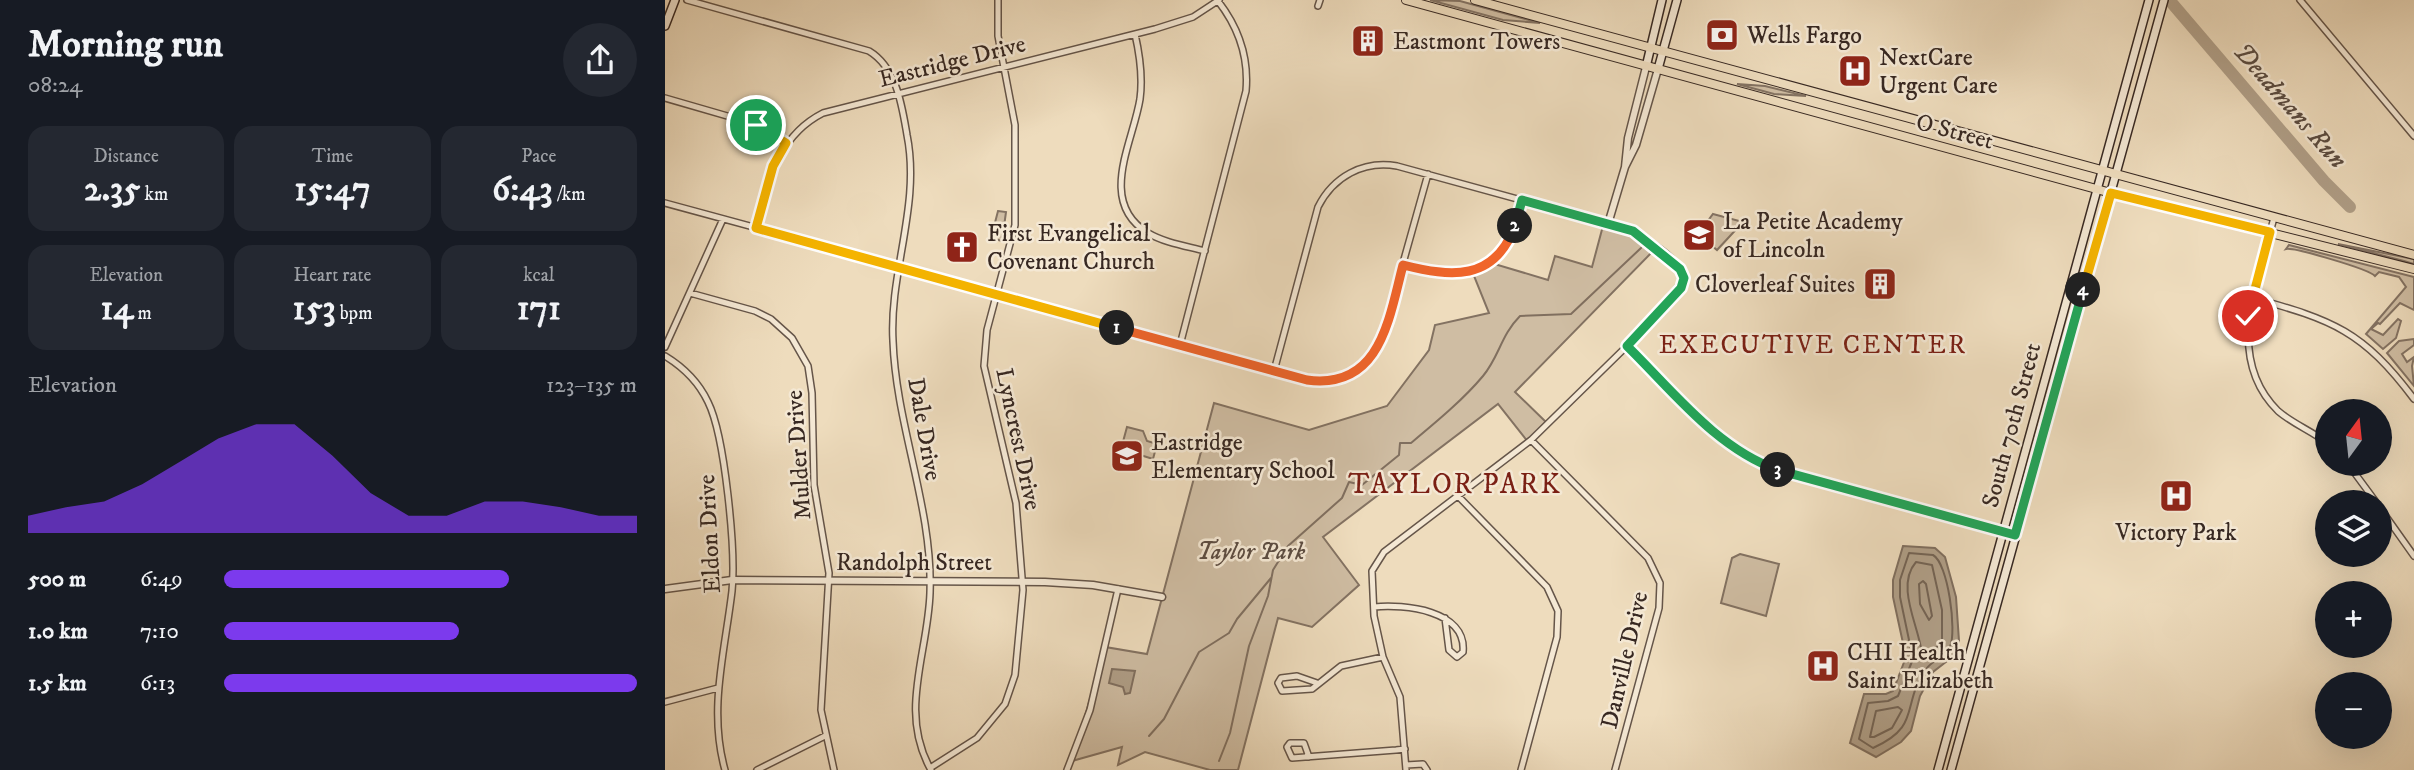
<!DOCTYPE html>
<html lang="en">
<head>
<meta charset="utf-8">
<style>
	:root { --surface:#171b24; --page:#242831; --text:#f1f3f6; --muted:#9ea1a6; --accent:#7c3aed }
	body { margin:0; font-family:"IM FELL DW Pica",serif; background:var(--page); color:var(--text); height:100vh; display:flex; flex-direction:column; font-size:26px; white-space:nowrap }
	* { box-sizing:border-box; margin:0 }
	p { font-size:23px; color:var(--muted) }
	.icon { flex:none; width:38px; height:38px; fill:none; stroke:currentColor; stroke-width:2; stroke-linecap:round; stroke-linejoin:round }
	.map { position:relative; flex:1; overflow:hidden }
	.sheet { display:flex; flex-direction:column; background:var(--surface); width:665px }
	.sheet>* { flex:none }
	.needle { width:46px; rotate:15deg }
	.controls { position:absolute; left:1650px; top:399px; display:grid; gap:14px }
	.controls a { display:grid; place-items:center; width:77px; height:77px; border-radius:50%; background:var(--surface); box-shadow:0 7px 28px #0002; font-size:35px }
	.pin { position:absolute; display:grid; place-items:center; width:60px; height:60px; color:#fff; margin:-30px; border:4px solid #fff; border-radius:50%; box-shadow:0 2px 7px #0007 }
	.km { position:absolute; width:35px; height:35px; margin:-18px; border-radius:50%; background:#222; color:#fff; font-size:19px; line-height:35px; text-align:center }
	.round { display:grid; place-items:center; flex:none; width:74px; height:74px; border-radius:37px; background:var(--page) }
	.head { display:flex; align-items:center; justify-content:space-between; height:119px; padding:0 28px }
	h1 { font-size:38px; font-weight:800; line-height:52px }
	.stats { display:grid; grid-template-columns:repeat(3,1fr); gap:10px; height:119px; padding:7px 28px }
	.stats div { display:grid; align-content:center; border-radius:18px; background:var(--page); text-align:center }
	.stats b { font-size:35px; font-weight:800 }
	.stats small { font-size:19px; font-weight:400 }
	.stats p { font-size:19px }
	.chart { height:196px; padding:14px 28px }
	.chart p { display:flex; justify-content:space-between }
	.chart svg { width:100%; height:126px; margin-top:7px; fill:var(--accent); opacity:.7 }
	ul { padding:0 28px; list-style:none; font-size:23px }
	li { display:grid; grid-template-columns:112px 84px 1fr; align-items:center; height:52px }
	li i { height:18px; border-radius:9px; background:var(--accent) }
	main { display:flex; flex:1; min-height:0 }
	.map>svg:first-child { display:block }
	.green { fill:#cfbda3; stroke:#837262; stroke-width:2 }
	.water { fill:#b09f88; stroke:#806f5f; stroke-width:2 }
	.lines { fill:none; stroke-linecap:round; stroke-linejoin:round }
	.shore { stroke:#746455; stroke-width:2 }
	.stream { stroke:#806f5f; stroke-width:2 }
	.river { stroke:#b09f88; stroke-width:12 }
	.minor-casing { stroke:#655549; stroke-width:8 }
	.tertiary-casing { stroke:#655549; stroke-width:9 }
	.secondary-casing { stroke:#372822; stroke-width:10 }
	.primary-casing { stroke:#372822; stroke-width:10 }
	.minor { stroke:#f4e8d4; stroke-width:5 }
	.tertiary { stroke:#f4e8d4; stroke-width:6 }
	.secondary { stroke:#f4e8d4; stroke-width:7 }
	.primary { stroke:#eedcbd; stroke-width:8 }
	.split-1-casing { stroke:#fff; stroke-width:14 }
	.split-2-casing { stroke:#fff; stroke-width:14 }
	.split-3-casing { stroke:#fff; stroke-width:14 }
	.split-4-casing { stroke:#fff; stroke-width:14 }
	.split-5-casing { stroke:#fff; stroke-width:14 }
	.split-1 { stroke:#f5b400; stroke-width:9 }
	.split-2 { stroke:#f0652b; stroke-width:9 }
	.split-3 { stroke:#22a559; stroke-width:9 }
	.split-4 { stroke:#22a559; stroke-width:9 }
	.split-5 { stroke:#f5b400; stroke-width:9 }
	.labels { text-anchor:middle; stroke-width:5; stroke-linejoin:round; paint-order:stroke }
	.poi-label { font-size:24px; fill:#372822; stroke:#f4e8d4; text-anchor:start }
	.street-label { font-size:24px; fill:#372822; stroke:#f4e8d4 }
	.park-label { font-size:24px; font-style:italic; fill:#5d4d42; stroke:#f4e8d4 }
	.water-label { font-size:26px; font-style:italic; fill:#5b4c41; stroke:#f4e8d4 }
	.neighbourhood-label { font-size:26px; letter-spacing:2px; fill:#7a1f14; stroke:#f4e8d4 }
	.quarter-label { font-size:28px; letter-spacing:2px; fill:#7a1f14; stroke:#f4e8d4 }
</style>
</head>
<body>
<main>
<section class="sheet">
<div class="head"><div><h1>Morning run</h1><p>08:24</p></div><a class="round"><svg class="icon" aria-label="share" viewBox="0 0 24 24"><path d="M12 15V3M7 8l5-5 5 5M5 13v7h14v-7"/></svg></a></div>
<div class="stats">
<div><p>Distance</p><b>2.35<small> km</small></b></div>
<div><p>Time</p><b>15:47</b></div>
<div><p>Pace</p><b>6:43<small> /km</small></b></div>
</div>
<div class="stats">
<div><p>Elevation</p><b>14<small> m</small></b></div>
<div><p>Heart rate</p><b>153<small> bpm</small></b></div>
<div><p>kcal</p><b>171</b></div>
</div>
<div class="chart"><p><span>Elevation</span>123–135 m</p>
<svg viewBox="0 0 160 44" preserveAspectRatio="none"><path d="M0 44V38L10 35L20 33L30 27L40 19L50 11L60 6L70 6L80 17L90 30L100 38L110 38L120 33L130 33L140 35L150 38L160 38V44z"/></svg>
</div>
<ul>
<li><b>500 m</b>6:49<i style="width:69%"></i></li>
<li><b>1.0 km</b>7:10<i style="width:57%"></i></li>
<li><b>1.5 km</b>6:13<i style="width:100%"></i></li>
</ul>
</section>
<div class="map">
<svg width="1749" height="770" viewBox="0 0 1749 770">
	<rect width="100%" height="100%" fill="#eedcbd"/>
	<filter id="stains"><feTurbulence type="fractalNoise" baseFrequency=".00286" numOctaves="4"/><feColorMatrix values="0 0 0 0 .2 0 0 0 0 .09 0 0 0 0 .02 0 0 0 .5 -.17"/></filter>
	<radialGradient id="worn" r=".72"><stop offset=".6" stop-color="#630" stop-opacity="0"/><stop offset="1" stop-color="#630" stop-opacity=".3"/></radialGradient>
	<path class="green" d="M765 0 795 1 875 23 838 20Z
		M1072 84 1100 86 1141 96 1109 94Z
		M333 211 341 212 337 241 326 238Z
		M1048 214 1078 222 1052 250 1033 234Z
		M939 222 991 248 850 392 883 424 863 442 833 404 658 537 694 585 647 627 613 618 573 770H545L480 752 453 765 457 747 407 761 440 647 482 654 549 403 644 430 722 406 764 350 770 325 824 313 807 271 823 262 883 280 890 256 927 267Z
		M1673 244 1749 259V264L1739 261Z
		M1624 245 1749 277V310L1735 303 1715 324 1713 323 1706 329 1718 335 1733 319 1736 321 1731 338 1718 349 1701 334 1741 287 1734 277 1714 272 1710 276C1704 269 1628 247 1621 249Z
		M1749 339V345L1737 354 1742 362 1749 357 1747 366 1749 386 1722 353 1734 341Z
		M462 427 478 431 482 441 492 444 488 459 456 449Z
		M1075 554 1114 564 1101 616 1056 603 1067 558Z"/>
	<path class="water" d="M1238 546 1270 548 1280 557 1291 597 1294 641 1290 655 1268 672 1255 696 1246 731 1236 742 1211 757 1185 743 1199 694H1221L1228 691 1241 657 1228 597V580Z
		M447 669 470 671 465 693 460 694 458 687 444 683Z"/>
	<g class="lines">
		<path class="shore" d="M1244 553 1268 555C1283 563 1292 631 1285 647 1281 656 1268 660 1262 668 1235 704 1258 726 1208 748L1194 739 1203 703 1223 701 1233 696 1248 659 1235 597V580Z
			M1251 562 1267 565 1277 610V643L1260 656 1257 654C1254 626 1230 586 1251 562Z
			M1258 581 1261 584 1267 616 1264 620 1255 604 1254 584Z
			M1233 707 1237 710 1227 728 1209 737H1205L1211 711Z"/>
		<path class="stream" d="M484 736 499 719 534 652 564 633 572 619 606 578
			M554 761 565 733 584 646 603 596 608 570 623 546 677 498 684 482 697 485 734 455 735 443H746C770 423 798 400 818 376 834 357 836 335 855 316L906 314 976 248"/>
		<path class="river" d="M1506 2 1659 181 1685 207"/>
		<defs>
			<path id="minor" d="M22 0 204 51C232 68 237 106 242 135 256 205 224 272 228 341 231 426 268 508 265 593 263 654 233 712 266 770
				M1635 0 1749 136
				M653 6 655 0
				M470 34C475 56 478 77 475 99 468 143 432 202 483 233 500 243 521 246 540 251
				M0 98 83 122 121 143
				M0 203 654 381 689 372 715 345 763 174
				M1609 218C1592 280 1559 358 1613 411 1628 424 1647 431 1662 443
				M91 228C104 183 111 137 158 113L490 29 528 17 554 0
				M739 265C810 283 837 273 857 200
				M25 293 90 311 106 319 127 338 143 366 147 393 149 485 164 573 156 710 169 770
				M1588 298C1668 320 1698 331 1749 399
				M515 345 581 91C584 57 574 28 553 1
				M0 347 58 219
				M0 356C18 367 34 383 43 402 60 436 71 552 67 591 60 651 43 710 60 770
				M609 371 653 207C668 177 698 160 732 166L943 224
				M866 440 983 558 995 583 994 608 950 770
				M1683 464 1711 502
				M793 496 882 587 893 611 892 637 856 770
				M1715 508 1749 556
				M709 607C739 604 802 610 798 652L792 657 784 650 780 618
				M652 683 632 676 616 678 613 683 617 691 647 689 676 666 718 657
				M0 702 53 688
				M644 757 639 743H625L622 747 627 758 731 750 740 749
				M741 765 758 764 762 770
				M265 768 312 738 340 704 350 675 358 590 351 503 319 366 322 330 350 225V125L333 36V0
				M92 770 160 736
				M402 770 425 710 453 589
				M741 770 735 697 718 657 709 616 707 571 719 552 866 440 962 346"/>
			<path id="tertiary" d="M993 69 971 145 960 167 943 224C966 230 1016 255 1019 281L962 346 1050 433 1089 460 1130 475 1350 535
				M960 167 963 138 981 67
				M0 589 67 580 380 582 428 585 497 597"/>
			<path id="secondary" d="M0 26 10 0
				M981 67 997 0
				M993 69 1012 0
				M1273 770 1484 0
				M1286 770 1499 0"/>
			<path id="primary" d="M741 0 1446 193 1749 269
				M810 0 1749 255"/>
		</defs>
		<use href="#minor" class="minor-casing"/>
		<use href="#tertiary" class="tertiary-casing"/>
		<use href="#secondary" class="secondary-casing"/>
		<use href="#primary" class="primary-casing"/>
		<use href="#minor" class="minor"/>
		<use href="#tertiary" class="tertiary"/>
		<use href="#secondary" class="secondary"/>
		<use href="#primary" class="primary"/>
	</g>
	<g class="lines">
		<defs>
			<path id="split-1" d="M91 125 121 143 108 166 91 228 452 328"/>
			<path id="split-2" d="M452 328 642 380C716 390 724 318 738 265 786 277 829 282 850 226"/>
			<path id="split-3" d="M850 226 857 200 968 231 1015 269 1019 278 1016 288 962 346C1008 391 1051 448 1113 470"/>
			<path id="split-4" d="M1113 470 1350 535 1418 290"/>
			<path id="split-5" d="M1418 290 1446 193 1605 232 1583 316"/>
		</defs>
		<use href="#split-1" class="split-1-casing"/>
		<use href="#split-2" class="split-2-casing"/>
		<use href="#split-3" class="split-3-casing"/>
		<use href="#split-4" class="split-4-casing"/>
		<use href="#split-5" class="split-5-casing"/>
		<use href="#split-1" class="split-1"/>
		<use href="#split-2" class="split-2"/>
		<use href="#split-3" class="split-3"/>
		<use href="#split-4" class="split-4"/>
		<use href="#split-5" class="split-5"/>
	</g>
	<defs>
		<symbol id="bank-square" viewBox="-11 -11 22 22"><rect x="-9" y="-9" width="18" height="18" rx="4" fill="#8f2418" stroke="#f4e8d4"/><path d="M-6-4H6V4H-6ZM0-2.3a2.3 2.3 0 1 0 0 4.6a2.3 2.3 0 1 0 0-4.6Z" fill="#fff"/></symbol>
		<symbol id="building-square" viewBox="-11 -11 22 22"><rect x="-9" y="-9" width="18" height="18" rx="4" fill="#8f2418" stroke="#f4e8d4"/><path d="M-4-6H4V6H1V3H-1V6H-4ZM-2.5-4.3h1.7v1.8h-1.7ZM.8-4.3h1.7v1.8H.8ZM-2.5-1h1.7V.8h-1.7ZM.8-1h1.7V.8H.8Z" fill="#fff"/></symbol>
		<symbol id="hospital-square" viewBox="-11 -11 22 22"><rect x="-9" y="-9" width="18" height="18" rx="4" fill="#8f2418" stroke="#f4e8d4"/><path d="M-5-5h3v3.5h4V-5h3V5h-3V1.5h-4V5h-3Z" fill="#fff"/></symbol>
		<symbol id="school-square" viewBox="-11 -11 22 22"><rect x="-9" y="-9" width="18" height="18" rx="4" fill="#8f2418" stroke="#f4e8d4"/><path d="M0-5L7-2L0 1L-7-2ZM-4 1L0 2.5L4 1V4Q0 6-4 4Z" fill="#fff"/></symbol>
		<symbol id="church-square" viewBox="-11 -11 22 22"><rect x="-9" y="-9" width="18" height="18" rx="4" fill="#8f2418" stroke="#f4e8d4"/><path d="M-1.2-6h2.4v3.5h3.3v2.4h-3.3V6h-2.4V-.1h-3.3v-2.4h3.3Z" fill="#fff"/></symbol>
	</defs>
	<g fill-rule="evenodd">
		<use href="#bank-square" x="1038" y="16" width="38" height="38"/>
		<use href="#building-square" x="684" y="22" width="38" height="38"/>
		<use href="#hospital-square" x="1171" y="52" width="38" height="38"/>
		<use href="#school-square" x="1015" y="216" width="38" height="38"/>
		<use href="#church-square" x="278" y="228" width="38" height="38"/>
		<use href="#building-square" x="1196" y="265" width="38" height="38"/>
		<use href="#school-square" x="443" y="437" width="38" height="38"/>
		<use href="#hospital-square" x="1492" y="477" width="38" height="38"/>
		<use href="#hospital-square" x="1139" y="647" width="38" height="38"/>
	</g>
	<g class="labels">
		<g class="poi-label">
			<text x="1082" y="43">Wells Fargo</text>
			<text x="728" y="49">Eastmont Towers</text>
			<text x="1214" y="65">NextCare<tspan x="1214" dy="28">Urgent Care</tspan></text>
			<text x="1058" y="229">La Petite Academy<tspan x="1058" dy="28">of Lincoln</tspan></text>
			<text x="322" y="241">First Evangelical<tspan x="322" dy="28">Covenant Church</tspan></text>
			<text x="1190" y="292" text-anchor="end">Cloverleaf Suites</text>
			<text x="486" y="450">Eastridge<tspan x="486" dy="28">Elementary School</tspan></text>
			<text x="1511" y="540" text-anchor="middle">Victory Park</text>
			<text x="1182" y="660">CHI Health<tspan x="1182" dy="28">Saint Elizabeth</tspan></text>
		</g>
		<g class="street-label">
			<text transform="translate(287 61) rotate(-14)" y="8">Eastridge Drive</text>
			<text transform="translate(1290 131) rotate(15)" y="8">O Street</text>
			<text transform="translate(1346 425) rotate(-75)" y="8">South 70th Street</text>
			<text transform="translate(260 429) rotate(80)" y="8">Dale Drive</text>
			<text transform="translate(354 439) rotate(78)" y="8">Lyncrest Drive</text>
			<text transform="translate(133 455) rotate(-94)" y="8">Mulder Drive</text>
			<text transform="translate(44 534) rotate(-93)" y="8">Eldon Drive</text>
			<text x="249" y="570">Randolph Street</text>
			<text transform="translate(959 660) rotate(-77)" y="8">Danville Drive</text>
		</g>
		<g class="park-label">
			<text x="586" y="559">Taylor Park</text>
		</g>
		<g class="water-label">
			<text transform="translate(1626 105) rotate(49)" y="9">Deadmans Run</text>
		</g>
		<g class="neighbourhood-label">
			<text x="1148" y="353">EXECUTIVE CENTER</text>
		</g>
		<g class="quarter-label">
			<text x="790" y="493">TAYLOR PARK</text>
		</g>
	</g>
	<rect width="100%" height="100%" filter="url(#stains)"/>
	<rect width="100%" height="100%" fill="url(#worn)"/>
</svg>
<div class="controls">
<a><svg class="needle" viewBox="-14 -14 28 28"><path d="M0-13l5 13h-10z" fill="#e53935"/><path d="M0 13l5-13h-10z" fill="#9ea1a6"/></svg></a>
<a><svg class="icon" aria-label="layers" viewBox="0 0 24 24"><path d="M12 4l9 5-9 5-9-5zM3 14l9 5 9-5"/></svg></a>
<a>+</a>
<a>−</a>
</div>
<div class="pin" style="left:91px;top:125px;background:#1e9e55"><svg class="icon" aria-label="arrive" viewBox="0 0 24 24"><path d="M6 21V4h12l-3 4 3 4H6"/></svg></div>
<div class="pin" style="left:1583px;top:316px;background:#d93025"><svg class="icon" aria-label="check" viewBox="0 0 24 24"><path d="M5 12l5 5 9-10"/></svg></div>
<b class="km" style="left:452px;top:328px">1</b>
<b class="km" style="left:850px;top:226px">2</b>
<b class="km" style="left:1113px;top:470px">3</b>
<b class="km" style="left:1418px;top:290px">4</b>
</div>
</main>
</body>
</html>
